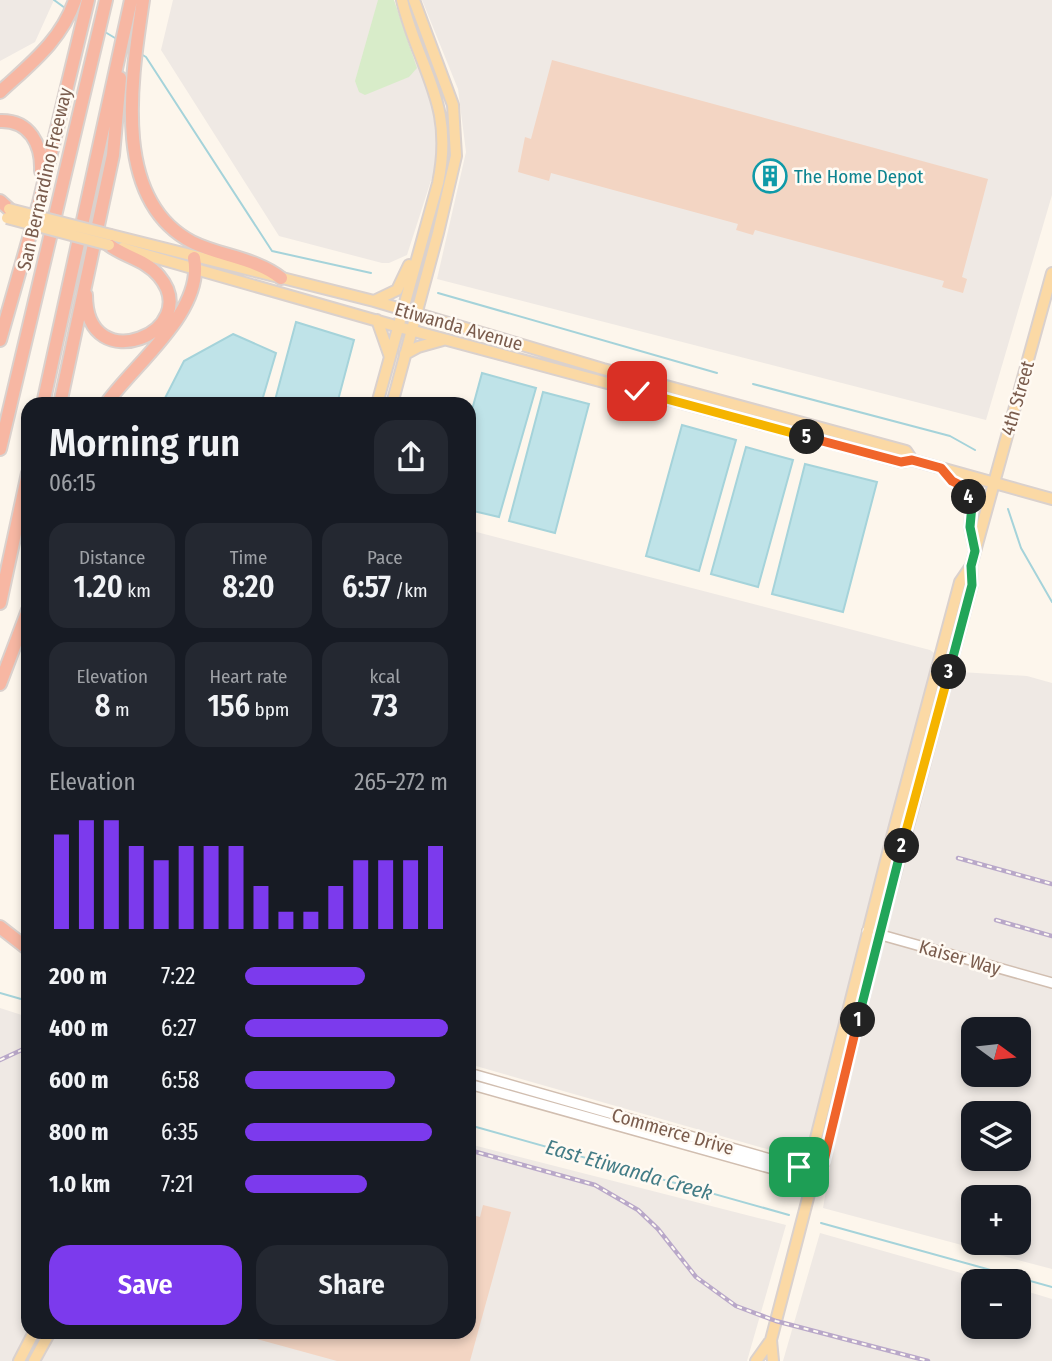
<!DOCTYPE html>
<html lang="en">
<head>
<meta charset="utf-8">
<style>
	:root { --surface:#171b24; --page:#242831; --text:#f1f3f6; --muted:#9ea1a6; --accent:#7c3aed }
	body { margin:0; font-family:"Fira Sans Condensed",sans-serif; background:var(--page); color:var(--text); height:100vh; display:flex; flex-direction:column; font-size:26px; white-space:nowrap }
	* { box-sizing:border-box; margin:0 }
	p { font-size:23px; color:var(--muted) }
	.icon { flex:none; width:38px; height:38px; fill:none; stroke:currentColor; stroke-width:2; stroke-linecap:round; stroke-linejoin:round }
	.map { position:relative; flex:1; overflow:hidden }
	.details { position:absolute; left:21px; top:397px; width:455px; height:942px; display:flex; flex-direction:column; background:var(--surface); border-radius:21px; box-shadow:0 4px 10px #0003 }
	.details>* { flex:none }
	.needle { width:46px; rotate:105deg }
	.buttons { position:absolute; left:961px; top:1017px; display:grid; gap:14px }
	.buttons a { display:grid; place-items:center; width:70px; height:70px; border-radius:14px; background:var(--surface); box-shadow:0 4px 10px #0003; font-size:35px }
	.pin { position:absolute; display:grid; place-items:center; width:60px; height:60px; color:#fff; margin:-30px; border-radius:14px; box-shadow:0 4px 10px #0006 }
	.km { position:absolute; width:35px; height:35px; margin:-18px; border-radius:50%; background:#222; color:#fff; font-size:19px; line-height:35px; text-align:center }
	.round { display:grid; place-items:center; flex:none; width:74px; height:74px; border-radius:21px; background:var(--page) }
	.head { display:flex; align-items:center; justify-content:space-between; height:119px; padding:0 28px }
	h1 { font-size:38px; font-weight:600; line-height:52px }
	.stats { display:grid; grid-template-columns:repeat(3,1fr); gap:10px; height:119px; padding:7px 28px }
	.stats div { display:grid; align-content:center; border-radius:18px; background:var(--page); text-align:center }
	.stats b { font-size:30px; font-weight:600 }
	.stats small { font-size:19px; font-weight:400 }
	.stats p { font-size:19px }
	.chart { height:196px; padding:14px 28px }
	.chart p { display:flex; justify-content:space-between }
	.chart svg { width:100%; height:126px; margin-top:7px; stroke:var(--accent); stroke-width:6 }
	.button { display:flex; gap:14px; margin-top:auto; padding:14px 28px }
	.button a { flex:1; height:80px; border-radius:21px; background:var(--accent); color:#fff; font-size:28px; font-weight:600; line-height:80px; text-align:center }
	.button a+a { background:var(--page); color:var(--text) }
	ul { padding:0 28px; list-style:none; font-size:23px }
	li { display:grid; grid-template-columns:112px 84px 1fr; align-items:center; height:52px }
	li i { height:18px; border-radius:9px; background:var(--accent) }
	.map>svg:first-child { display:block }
	.industrial { fill:#efe9e4; fill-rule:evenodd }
	.green { fill:#d8ecc9 }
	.water { fill:#bfe3e8; stroke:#a5d3da; stroke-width:2 }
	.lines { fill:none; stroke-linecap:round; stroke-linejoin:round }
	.stream { stroke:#a5d3da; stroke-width:2 }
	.building { fill:#f3d5c3 }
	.minor-casing { stroke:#d1beb0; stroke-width:12 }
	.major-casing { stroke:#dad1cd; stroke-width:14 }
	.highway-casing { stroke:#dad1cd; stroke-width:16 }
	.minor { stroke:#fff; stroke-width:9 }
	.major { stroke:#fbd9a5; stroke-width:10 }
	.highway { stroke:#f7b7a3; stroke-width:12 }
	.rail-casing { stroke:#b9a8c9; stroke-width:4.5 }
	.rail { stroke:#fffaf3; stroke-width:2; stroke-dasharray:5; stroke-linecap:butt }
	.major-bridge-casing { stroke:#dad1cd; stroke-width:14; stroke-linecap:butt }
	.major-bridge { stroke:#fbd9a5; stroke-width:10 }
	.split-1-casing { stroke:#fff; stroke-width:14 }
	.split-2-casing { stroke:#fff; stroke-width:14 }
	.split-3-casing { stroke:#fff; stroke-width:14 }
	.split-4-casing { stroke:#fff; stroke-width:14 }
	.split-5-casing { stroke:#fff; stroke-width:14 }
	.split-6-casing { stroke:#fff; stroke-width:14 }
	.split-1 { stroke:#f0652b; stroke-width:9 }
	.split-2 { stroke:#22a559; stroke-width:9 }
	.split-3 { stroke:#f5b400; stroke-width:9 }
	.split-4 { stroke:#22a559; stroke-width:9 }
	.split-5 { stroke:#f0652b; stroke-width:9 }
	.split-6 { stroke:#f5b400; stroke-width:9 }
	.labels { text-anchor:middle; stroke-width:5; stroke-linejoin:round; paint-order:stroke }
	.culture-label { font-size:19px; fill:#0d838f; stroke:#fffaf3; text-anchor:start }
	.street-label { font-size:19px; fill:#7a5c4d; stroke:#fffaf3 }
	.water-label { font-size:21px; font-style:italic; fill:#437c86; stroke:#fffaf3 }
</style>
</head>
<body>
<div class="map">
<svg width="1052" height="1361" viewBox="0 0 1052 1361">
	<rect width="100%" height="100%" fill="#fdf6ec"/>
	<path class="industrial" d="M0 0H54L35 42 0 61Z
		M173 0H394L407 42 431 98 437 145 435 168 407 255 389 263H382L279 236 161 50Z
		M422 0H1052V195L986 420 437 279 466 152 458 89Z
		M469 530 930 650 960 672 1027 676 1052 683V1269L823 1208 830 1167 469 1064ZM973 1029H1018V1074H973ZM973 1113H1018V1158H973ZM973 1197H1018V1242H973Z
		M0 1008 28 1017V1332H469V1144L786 1225 747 1361H0Z
		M820 1233 989 1281H973V1326H1018L1019 1289 1052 1299V1361H783Z"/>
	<path class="green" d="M378 0H394L417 68 409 77 365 95 359 92 355 81Z"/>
	<path class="water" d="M296 322 354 340 337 404H274Z
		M233 334 276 353 261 404H162L184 361Z
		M482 373 536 388 499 517 469 510V421Z
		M543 392 589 404 555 533 509 521Z
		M682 425 736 440 699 571 646 556Z
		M746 447 793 460 758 587 711 574Z
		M805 464 877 482 843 612 772 594Z"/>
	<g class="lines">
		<path class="stream" d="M54 0 65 8
			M105 32 115 38
			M141 54 146 57 272 251 371 273
			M438 293 717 373
			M753 384 950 436 975 450
			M1008 509 1021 548 1052 602
			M0 993 28 1001
			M469 1125 789 1215
			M821 1223 1052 1287"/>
	</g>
	<path class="building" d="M552 60 988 179 962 277 967 279 963 293 942 287 944 281 755 230 753 235 736 230 738 224 551 173 549 181 518 172 525 137 531 139Z
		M483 1205 511 1212 470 1361H337L235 1333 469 1332V1214L480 1217Z"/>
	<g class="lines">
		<defs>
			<path id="minor" d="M867 931 1052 983
				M469 1073 798 1167 814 1175
				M469 1084 798 1176 813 1175"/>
			<path id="major" d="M111 235 374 301 603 369 906 451 912 460
				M122 248 399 327 901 462 912 460 1052 499
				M374 301 397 290 409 265
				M377 320 390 357
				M405 354 418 347 443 340
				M377 404 438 183C455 103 419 71 402 0
				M392 404 438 233 456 156 453 105 414 0
				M941 468 969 496 972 505 970 527 974 546
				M814 1175 811 1158 892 837 960 582 971 566 1052 273
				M19 1361 34 1332
				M34 1361 50 1332
				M756 1361 771 1340
				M773 1361 771 1340 814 1175 824 1159 879 935 972 585 971 566"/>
			<path id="highway" d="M143 0C132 76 110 199 192 242 220 256 256 258 281 278
				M0 92C30 64 61 41 75 0
				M0 121C30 120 42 145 41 171
				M0 201 9 209
				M86 295C86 381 205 331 159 276 146 260 125 257 109 245
				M0 340 39 203 88 0
				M43 404 131 0
				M60 404 113 155 120 78
				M106 404C133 365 205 311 194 258
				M0 449 106 0
				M0 603 28 473
				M0 684 28 610
				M0 927 28 949"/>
		</defs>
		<use href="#minor" class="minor-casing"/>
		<use href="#major" class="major-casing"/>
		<use href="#highway" class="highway-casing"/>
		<use href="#minor" class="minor"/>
		<use href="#major" class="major"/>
		<use href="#highway" class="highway"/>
		<defs>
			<path id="rail" d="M958 858 1052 884
				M996 920 1052 936
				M0 1060 28 1047
				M469 1150 595 1185 638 1210 658 1229 696 1277 736 1306 776 1321 928 1361"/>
		</defs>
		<use href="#rail" class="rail-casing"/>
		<use href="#rail" class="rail"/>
		<defs>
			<path id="major-bridge" d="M9 209 111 235
				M7 218 109 245"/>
		</defs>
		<use href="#major-bridge" class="major-bridge-casing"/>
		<use href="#major-bridge" class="major-bridge"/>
	</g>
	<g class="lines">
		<defs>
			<path id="split-1" d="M799 1167 814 1175 824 1161 858 1020"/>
			<path id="split-2" d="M858 1020 902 846"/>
			<path id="split-3" d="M902 846 949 672"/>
			<path id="split-4" d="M949 672 972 585 971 566 975 551 970 527 972 505 969 497"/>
			<path id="split-5" d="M807 437 901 462 912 460 941 468 952 481 960 485 969 497"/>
			<path id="split-6" d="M637 391 807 437"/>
		</defs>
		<use href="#split-1" class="split-1-casing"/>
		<use href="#split-2" class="split-2-casing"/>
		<use href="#split-3" class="split-3-casing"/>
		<use href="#split-4" class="split-4-casing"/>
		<use href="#split-5" class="split-5-casing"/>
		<use href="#split-6" class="split-6-casing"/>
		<use href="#split-1" class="split-1"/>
		<use href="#split-2" class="split-2"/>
		<use href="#split-3" class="split-3"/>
		<use href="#split-4" class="split-4"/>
		<use href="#split-5" class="split-5"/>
		<use href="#split-6" class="split-6"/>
	</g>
	<defs>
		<symbol id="building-ring" viewBox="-11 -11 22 22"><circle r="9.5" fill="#fffaf3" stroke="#0f9aa8" stroke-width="1.5"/><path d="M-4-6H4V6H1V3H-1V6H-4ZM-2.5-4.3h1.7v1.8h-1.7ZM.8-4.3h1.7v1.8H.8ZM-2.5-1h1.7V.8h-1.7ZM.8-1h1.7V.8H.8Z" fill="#0f9aa8"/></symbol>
	</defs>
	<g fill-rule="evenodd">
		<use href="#building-ring" x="751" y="157" width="38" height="38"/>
	</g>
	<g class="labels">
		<g class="culture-label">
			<text x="794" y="183">The Home Depot</text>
		</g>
		<g class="street-label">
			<text transform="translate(44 179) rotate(-77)" y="7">San Bernardino Freeway</text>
			<text transform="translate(459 326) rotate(16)" y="7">Etiwanda Avenue</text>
			<text transform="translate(1017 398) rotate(-74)" y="7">4th Street</text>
			<text transform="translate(960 957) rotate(16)" y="7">Kaiser Way</text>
			<text transform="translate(673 1131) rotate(16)" y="7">Commerce Drive</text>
		</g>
		<g class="water-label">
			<text transform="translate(629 1170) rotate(16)" y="7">East Etiwanda Creek</text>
		</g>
	</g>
</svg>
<div class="buttons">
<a><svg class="needle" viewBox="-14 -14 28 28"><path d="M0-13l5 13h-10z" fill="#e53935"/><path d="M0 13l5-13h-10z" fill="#9ea1a6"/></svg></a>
<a><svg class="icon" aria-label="layers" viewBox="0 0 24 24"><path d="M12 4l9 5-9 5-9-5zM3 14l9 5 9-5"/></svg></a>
<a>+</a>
<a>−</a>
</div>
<div class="pin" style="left:799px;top:1167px;background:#1e9e55"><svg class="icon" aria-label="arrive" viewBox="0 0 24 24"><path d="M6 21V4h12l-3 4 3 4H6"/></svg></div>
<div class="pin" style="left:637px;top:391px;background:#d93025"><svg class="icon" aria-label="check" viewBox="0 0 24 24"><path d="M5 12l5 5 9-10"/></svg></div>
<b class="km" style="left:858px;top:1020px">1</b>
<b class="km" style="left:902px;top:846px">2</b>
<b class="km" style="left:949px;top:672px">3</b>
<b class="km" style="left:969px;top:497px">4</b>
<b class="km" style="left:807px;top:437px">5</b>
<section class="details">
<div class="head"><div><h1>Morning run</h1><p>06:15</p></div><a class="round"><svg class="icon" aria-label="share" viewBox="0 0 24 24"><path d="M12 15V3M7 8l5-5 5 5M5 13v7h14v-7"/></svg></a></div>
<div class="stats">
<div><p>Distance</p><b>1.20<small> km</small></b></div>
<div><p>Time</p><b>8:20</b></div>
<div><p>Pace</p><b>6:57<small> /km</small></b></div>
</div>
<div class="stats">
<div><p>Elevation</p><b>8<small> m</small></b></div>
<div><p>Heart rate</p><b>156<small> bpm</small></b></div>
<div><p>kcal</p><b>73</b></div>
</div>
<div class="chart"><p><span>Elevation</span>265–272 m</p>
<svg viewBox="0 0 160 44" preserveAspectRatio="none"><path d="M5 44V11M15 44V6M25 44V6M35 44V15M45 44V20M55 44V15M65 44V15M75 44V15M85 44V29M95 44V38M105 44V38M115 44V29M125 44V20M135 44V20M145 44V20M155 44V15"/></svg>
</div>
<ul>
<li><b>200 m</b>7:22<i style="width:59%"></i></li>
<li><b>400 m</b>6:27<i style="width:100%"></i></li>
<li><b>600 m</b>6:58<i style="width:74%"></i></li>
<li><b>800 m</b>6:35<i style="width:92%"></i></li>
<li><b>1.0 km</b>7:21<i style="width:60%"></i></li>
</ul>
<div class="button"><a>Save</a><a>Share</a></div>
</section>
</div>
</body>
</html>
